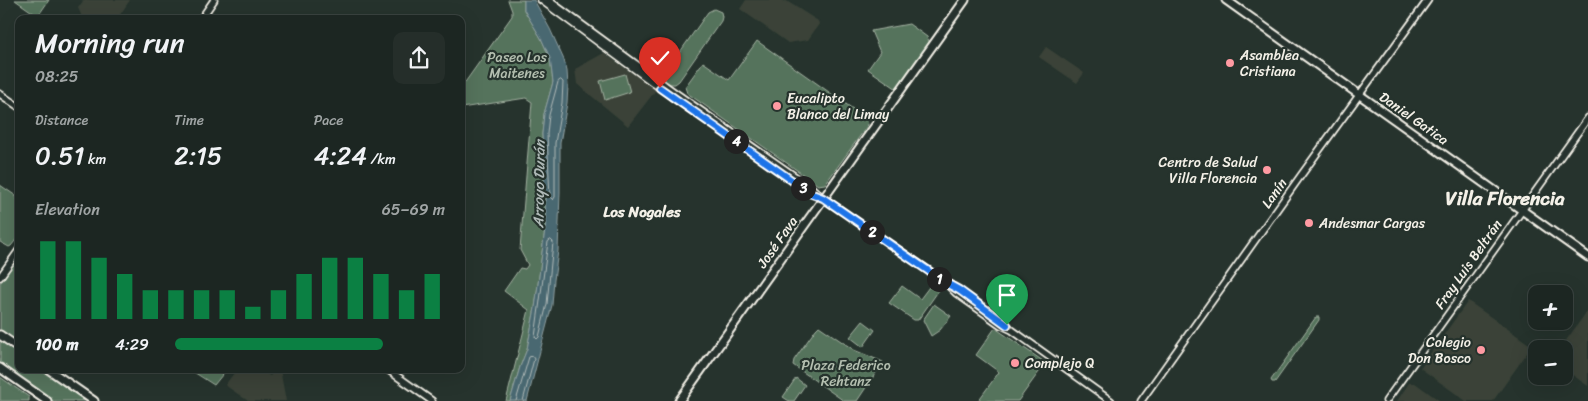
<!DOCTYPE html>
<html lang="en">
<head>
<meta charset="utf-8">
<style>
	:root { --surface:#1c2622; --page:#252e2a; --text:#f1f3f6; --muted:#a0a5a5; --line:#3a4340; --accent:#0b8043 }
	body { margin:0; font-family:Sriracha,sans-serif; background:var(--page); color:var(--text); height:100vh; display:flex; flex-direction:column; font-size:19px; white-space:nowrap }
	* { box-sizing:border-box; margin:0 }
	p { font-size:16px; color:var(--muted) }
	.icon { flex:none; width:28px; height:28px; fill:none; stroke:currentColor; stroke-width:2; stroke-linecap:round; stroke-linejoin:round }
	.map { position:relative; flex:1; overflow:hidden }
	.sheet { position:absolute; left:15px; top:15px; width:450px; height:358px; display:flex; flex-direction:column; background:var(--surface); border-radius:10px; box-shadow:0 5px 20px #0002,0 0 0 1px var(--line) }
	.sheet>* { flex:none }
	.controls { position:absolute; left:1528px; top:285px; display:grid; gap:10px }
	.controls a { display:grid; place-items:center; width:45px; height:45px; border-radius:10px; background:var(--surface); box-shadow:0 5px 20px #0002,0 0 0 1px var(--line); font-size:25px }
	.pin { position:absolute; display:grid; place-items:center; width:42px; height:42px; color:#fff; margin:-51px -21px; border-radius:50% 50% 50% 0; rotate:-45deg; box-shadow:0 0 5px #0007 }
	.pin .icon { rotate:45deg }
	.km { position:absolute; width:25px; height:25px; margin:-12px; border-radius:50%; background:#222; color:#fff; font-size:14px; line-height:25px; text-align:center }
	.round { display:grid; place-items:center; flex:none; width:52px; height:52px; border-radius:10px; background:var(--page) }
	.headline { display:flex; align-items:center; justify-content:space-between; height:85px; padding:0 20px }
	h1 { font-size:28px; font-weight:600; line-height:38px }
	.figures { display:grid; grid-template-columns:repeat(3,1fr); gap:8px; height:85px; padding:5px 20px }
	.figures div { display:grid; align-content:center }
	.figures b { font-size:25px; font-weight:600 }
	.figures small { font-size:14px; font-weight:400 }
	.figures p { font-size:14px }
	.chart { height:140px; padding:10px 20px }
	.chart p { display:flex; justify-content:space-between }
	.chart svg { width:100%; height:90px; margin-top:5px; stroke:var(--accent); stroke-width:6 }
	ul { padding:0 20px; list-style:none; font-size:16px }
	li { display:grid; grid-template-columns:80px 60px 1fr; align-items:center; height:38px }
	li i { height:12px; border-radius:6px; background:var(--accent) }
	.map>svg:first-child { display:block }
	.built { fill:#3a4338 }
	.green { fill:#54735c; stroke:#a4b2a2 }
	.water { fill:#4a6871; stroke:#8e9fa1 }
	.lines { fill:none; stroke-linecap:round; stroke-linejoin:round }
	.shore { stroke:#b0bab8; stroke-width:1 }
	.tertiary-casing { stroke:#f4f1e8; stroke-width:9 }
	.secondary-casing { stroke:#f4f1e8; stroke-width:11 }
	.tertiary { stroke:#26332d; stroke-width:5.5 }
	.secondary { stroke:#26332d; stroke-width:7 }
	.route-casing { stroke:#fff; stroke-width:10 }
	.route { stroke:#1a73e8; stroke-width:6 }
	.poi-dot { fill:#ff9aa2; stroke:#26332d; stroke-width:2 }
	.labels { text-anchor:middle; stroke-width:4.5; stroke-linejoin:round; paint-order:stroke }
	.poi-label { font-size:14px; fill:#f4f1e8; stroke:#26332d; text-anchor:start }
	.park-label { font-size:14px; fill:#b4bfb0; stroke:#26332d }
	.street-label { font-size:14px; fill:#f4f1e8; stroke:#26332d }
	.water-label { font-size:15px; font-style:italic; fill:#b0bab8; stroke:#26332d }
	.neighbourhood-label { font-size:15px; font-weight:bold; fill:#f4f1e8; stroke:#26332d }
	.district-label { font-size:19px; font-weight:bold; fill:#f4f1e8; stroke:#26332d }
</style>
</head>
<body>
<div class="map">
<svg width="1588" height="401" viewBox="0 0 1588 401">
	<rect width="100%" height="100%" fill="#26332d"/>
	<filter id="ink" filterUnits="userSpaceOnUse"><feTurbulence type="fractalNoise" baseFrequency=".02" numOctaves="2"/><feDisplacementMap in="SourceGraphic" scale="10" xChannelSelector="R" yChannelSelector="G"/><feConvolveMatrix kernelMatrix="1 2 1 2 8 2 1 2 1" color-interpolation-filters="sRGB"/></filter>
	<g filter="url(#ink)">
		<path class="built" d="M82 0H130L117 19H83L78 8 83 1Z
			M746 0H783L784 2 785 0 818 21 819 24 808 40 788 43 740 9Z
			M1046 47 1084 73 1077 83 1039 57Z
			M604 53 656 90 628 126 577 84 575 69Z
			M1468 301 1532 346 1493 401H1466L1420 368Z
			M1588 310V386L1564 369V349H1560Z
			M237 369H259L270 376 275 369H280L286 401H248L225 385Z
			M1409 383H1415L1440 401H1397Z"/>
		<path class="green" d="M15 0H49L38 16Z
			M508 0H524V10L541 38 550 58 553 82 544 114 542 134 546 221 535 308 527 349 520 367 510 401H506L529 310 504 291 520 268 525 269 528 265 520 250 532 102 526 98 461 108V88L512 16V11Z
			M714 9 721 12 722 17 721 21 679 81 675 84H669L665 80 666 72 708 12Z
			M909 24 927 37 930 43 897 89 868 69 880 52 871 31Z
			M757 41 867 119 868 125 825 184 818 185 687 93 685 87 703 62 729 80Z
			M625 74 630 92 605 100 600 81Z
			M0 185 16 196 15 198 19 200V236L11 246 9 247 0 242Z
			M19 257V345L0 332V283Z
			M932 283 938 287 939 290 918 320H914L889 303 902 286 920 299Z
			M934 304 951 316 940 330 931 336 923 320Z
			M1316 317H1319V320L1275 382H1272L1271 380Z
			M863 321 875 330 863 347 850 337Z
			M819 326 854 350 883 362 857 401H844L793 365 794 360 816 329Z
			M995 328 1043 361 1044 365 1018 401H978L999 372 976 355Z
			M0 338 19 351V369H43L88 401H53L0 364Z
			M189 369H227L214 385Z
			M0 377 29 397V401H0Z
			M796 378 805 385 794 401H789L783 397Z"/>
		<path class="water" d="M524 0H534L550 29 564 60 567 71 568 86 567 103 560 143V192L558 251 554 280 552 305 527 401H510L520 367 527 349 535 308 546 221 542 134 544 114 553 82 550 58 541 38 524 10Z"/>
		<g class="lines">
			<path class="shore" d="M561 80 563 82 562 103 555 143V197L553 200 550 197 547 134 549 115 558 82Z
				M551 240 553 242 547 304 539 337 537 339 535 337 548 242Z
				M516 401 529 357 532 356 534 359 523 401"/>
			<defs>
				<path id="tertiary" d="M541 0 671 96 811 193 821 197
					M548 0 674 92 813 189 823 198 1004 322 1012 330
					M201 19 214 0
					M0 94 19 107
					M0 277 19 250
					M950 287 956 293 1001 325 1012 330 1111 401
					M387 369 432 401
					M1141 401 1302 174 1428 0
					M1386 401 1588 118"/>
				<path id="secondary" d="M1226 0 1588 257
					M0 335 19 348
					M0 368 47 401
					M48 369 94 401
					M679 401 965 0"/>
			</defs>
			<use href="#tertiary" class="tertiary-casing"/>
			<use href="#secondary" class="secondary-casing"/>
			<use href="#tertiary" class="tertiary"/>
			<use href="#secondary" class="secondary"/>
		</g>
	</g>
	<g class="lines" filter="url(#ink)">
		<defs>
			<path id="route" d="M660 88 810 193 823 198 946 283 959 290 1007 325"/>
		</defs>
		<use href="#route" class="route-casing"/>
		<use href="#route" class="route"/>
	</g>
	<g class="poi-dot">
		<circle cx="1230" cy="63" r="5"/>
		<circle cx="777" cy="106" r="5"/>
		<circle cx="1267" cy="170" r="5"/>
		<circle cx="1309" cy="223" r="5"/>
		<circle cx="1481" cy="350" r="5"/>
		<circle cx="1015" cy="363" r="5"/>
	</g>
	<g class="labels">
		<g class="poi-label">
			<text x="1240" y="60">Asamblea<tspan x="1240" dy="16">Cristiana</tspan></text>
			<text x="787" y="103">Eucalipto<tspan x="787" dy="16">Blanco del Limay</tspan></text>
			<text x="1257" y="167" text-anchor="end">Centro de Salud<tspan x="1257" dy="16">Villa Florencia</tspan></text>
			<text x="1319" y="228">Andesmar Cargas</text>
			<text x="1471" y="347" text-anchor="end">Colegio<tspan x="1471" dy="16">Don Bosco</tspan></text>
			<text x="1025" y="368">Complejo Q</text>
		</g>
		<g class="park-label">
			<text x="517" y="62">Paseo Los<tspan x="517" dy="16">Maitenes</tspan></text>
			<text x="846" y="370">Plaza Federico<tspan x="846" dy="16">Rehtanz</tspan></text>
		</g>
		<g class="street-label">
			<text transform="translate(1414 118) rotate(35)" y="5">Daniel Gatica</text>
			<text transform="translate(1274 193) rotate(-55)" y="5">Lanín</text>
			<text transform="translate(777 242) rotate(-55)" y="5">José Fava</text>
			<text transform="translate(1468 264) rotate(-55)" y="5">Fray Luis Beltrán</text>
		</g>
		<g class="water-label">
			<text transform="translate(539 184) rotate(-89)" y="5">Arroyo Durán</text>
		</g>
		<g class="neighbourhood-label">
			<text x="642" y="217">Los Nogales</text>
		</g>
		<g class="district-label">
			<text x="1505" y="205">Villa Florencia</text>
		</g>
	</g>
</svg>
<div class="controls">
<a>+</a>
<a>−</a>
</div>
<div class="pin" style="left:1007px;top:325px;background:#1e9e55"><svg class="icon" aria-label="arrive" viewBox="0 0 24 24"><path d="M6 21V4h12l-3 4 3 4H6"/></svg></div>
<div class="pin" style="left:660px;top:88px;background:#d93025"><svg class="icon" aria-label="check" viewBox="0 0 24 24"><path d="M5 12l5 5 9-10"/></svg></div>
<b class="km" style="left:939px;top:279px">1</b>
<b class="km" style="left:872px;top:232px">2</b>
<b class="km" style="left:803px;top:188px">3</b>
<b class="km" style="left:736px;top:141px">4</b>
<section class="sheet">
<div class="headline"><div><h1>Morning run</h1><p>08:25</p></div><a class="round"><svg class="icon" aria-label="share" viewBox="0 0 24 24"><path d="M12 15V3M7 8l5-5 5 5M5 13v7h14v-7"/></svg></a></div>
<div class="figures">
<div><p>Distance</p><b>0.51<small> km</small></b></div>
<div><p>Time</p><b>2:15</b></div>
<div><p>Pace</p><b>4:24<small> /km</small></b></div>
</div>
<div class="chart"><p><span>Elevation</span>65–69 m</p>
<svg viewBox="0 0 160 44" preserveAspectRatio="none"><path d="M5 44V6M15 44V6M25 44V14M35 44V22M45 44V30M55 44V30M65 44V30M75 44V30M85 44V38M95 44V30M105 44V22M115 44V14M125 44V14M135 44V22M145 44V30M155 44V22"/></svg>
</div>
<ul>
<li><b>100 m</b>4:29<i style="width:77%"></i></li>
</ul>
</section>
</div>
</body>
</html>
